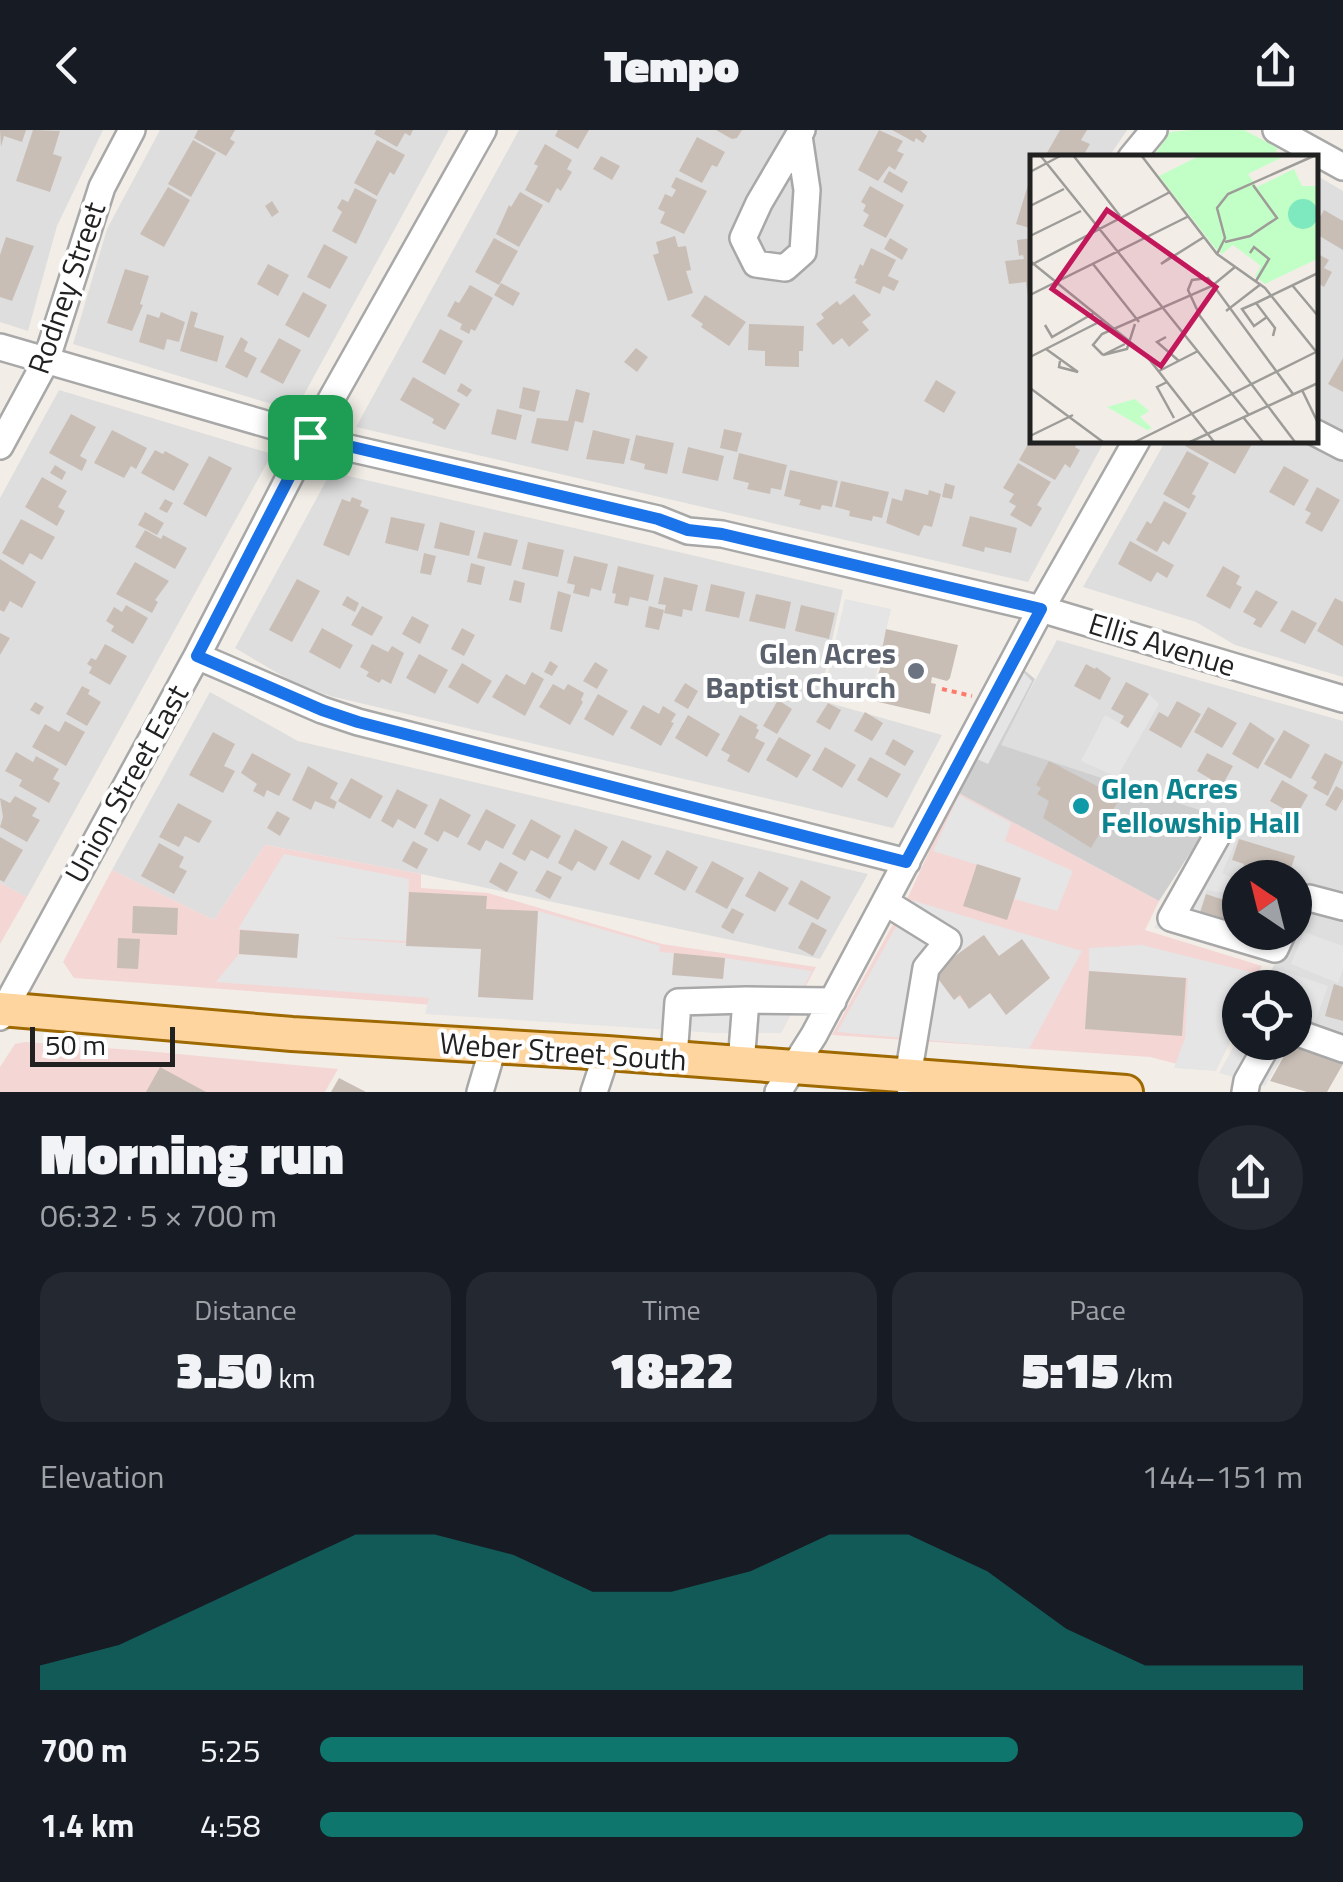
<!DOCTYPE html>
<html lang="en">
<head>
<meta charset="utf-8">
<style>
	:root { --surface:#171b24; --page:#242831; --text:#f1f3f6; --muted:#9ea1a6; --accent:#0f766e }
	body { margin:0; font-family:"Titillium Web",sans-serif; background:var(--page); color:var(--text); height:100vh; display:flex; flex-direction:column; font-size:38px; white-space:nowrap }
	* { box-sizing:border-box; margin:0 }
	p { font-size:32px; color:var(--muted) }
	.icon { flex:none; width:55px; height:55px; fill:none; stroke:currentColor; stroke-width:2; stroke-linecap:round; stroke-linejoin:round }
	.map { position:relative; height:962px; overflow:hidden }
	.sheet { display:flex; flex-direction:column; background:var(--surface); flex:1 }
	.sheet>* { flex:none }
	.needle { width:65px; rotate:325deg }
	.buttons { position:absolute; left:1222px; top:730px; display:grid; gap:20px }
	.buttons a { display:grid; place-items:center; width:90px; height:90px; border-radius:50%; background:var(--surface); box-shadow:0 2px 8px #0004; font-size:50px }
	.scale { position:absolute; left:30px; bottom:25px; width:145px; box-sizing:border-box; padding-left:10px; border:5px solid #212121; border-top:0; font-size:28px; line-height:35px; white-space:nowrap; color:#212121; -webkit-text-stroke:8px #fff; paint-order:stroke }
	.pin { position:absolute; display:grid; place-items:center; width:85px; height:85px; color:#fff; margin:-42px; border-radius:20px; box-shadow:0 5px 15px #0006 }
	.round { display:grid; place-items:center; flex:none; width:105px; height:105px; border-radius:52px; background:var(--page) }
	.head { display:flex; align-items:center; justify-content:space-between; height:170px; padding:0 40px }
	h1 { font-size:55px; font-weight:800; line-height:75px }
	.stats { display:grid; grid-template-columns:repeat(3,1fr); gap:15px; height:170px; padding:10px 40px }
	.stats div { display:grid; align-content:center; border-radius:25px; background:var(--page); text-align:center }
	.stats b { font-size:50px; font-weight:800 }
	.stats small { font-size:28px; font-weight:400 }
	.stats p { font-size:28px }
	.chart { height:280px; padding:20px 40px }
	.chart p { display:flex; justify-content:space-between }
	.chart svg { width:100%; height:180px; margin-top:10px; fill:var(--accent); opacity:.7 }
	ul { padding:0 40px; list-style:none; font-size:32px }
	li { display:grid; grid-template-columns:160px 120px 1fr; align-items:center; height:75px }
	li i { height:25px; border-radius:12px; background:var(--accent) }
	header { display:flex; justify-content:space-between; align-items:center; height:130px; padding:0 40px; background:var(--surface); font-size:45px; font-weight:800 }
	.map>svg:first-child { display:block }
	.residential { fill:#dfdede; fill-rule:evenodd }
	.commercial { fill:#f4d6d5 }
	.religious { fill:#cfcfcf }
	.park { fill:#c2ffc6 }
	.parking { fill:#e5e5e5; fill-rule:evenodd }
	.building { fill:#c8beb6 }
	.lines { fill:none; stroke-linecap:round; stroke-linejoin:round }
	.minor-casing { stroke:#a8a8a8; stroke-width:30 }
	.major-casing { stroke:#9e6900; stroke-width:38 }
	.path { stroke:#ff7a6b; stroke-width:4; stroke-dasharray:5 5; stroke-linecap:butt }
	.minor { stroke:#fff; stroke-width:25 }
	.major { stroke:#ffd59f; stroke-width:32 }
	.route-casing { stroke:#fff; stroke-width:20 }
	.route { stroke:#1a73e8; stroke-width:12 }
	.worship-dot { fill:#6b7280; stroke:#fff; stroke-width:4 }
	.culture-dot { fill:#0f9aa8; stroke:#fff; stroke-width:4 }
	.labels { text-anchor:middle; stroke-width:8; stroke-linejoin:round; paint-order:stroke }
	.street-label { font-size:30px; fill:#212121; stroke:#fff }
	.worship-label { font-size:30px; font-weight:bold; fill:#5b616d; stroke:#fff; text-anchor:end }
	.culture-label { font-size:30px; font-weight:bold; fill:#0d838f; stroke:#fff; text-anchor:start }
	.inset-road { fill:none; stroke:#9e9c98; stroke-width:2.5 }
	.view { fill:#c2185b; fill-opacity:0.15; stroke:#c2185b; stroke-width:5 }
	.inset-edge { fill:none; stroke:#212121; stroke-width:5 }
</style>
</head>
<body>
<header><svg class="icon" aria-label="back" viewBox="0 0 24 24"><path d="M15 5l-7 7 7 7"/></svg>Tempo<svg class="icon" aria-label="share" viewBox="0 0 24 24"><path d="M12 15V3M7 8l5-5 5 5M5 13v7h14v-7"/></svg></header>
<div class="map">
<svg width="1343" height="962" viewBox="0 0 1343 962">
	<rect width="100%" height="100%" fill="#f2eee7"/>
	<path class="residential" d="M0 0H103L57 96 28 201 0 192Z
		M160 0H449L295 281 73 214 107 99Z
		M519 0H1127L1109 27 1033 28V310H1105L1028 452 356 297Z
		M1316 45 1343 61V547L1235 515 1196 492 1083 457 1166 310H1316Z
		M59 260 272 324 27 767 0 753V368Z
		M331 342 843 460 819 570 942 605 893 698 330 566 291 551 235 518Z
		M1057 510 1343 591V907L1295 890V858L1263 857 1275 833 1156 798 1215 685 1000 615ZM1240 748H1295V802H1240Z
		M210 562 298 611 868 744 820 829 421 744 265 715 214 790 112 740Z"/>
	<path class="commercial" d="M957 662 1159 771 1145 800 1262 836 1249 857 1240 858 1201 940 1150 927 832 905 908 767Z
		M265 715 421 744V758L488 763 662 814 816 837 782 901 74 848 63 832 112 740 214 790Z
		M0 753 27 767 0 814Z
		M25 912 146 921 338 939 325 962H0V937L15 914Z"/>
	<path class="religious" d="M1023 539 1035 549 1001 615 1215 685 1159 771 957 662Z"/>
	<path class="park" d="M1192 0H1244L1278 18 1273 27H1153L1170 2Z"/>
	<path class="parking" d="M845 469 891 479 871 567 825 557Z
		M1023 542 1032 551 988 634 977 629Z
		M1149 564 1159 574 1117 647 1081 631 1105 585 1128 598Z
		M959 665 1011 693 1005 711 1073 741 1057 781 1014 769 1020 748 933 721Z
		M1216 689 1242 697 1222 743 1236 750 1232 764 1207 760 1191 805 1154 798Z
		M284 724 409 749 406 811 325 807 481 819 479 867 533 869 538 781 660 816 659 822 674 823 672 844 723 849 725 828 812 841 781 903H715L425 884 429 868 216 852 239 824 297 828 298 804 238 799Z
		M911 770 1082 821 1029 919 837 902ZM983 805 999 826 1022 810 1050 848 1006 885 990 863 970 878 934 842Z
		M1304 802 1343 816V839L1338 853 1291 834Z
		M1142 815 1262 845 1256 857 1240 858V891L1216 941 1174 938 1185 908 1188 848 1089 841V818Z
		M1280 840 1328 856 1315 892 1295 883V858L1271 857Z
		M1240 905V912L1290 913 1265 956 1219 943Z"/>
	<path class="building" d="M0 0H26L22 12 4 6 1 17Z
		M33 0 60 1 53 24 62 27 50 62 16 51Z
		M198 0H235L230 9 235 12 226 26 194 8Z
		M376 0H413L410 6 405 3 397 17 374 4Z
		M558 0H589L578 19 555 6Z
		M716 0H742L737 8 732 9Z
		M879 0 903 11 897 21 904 24 895 40 889 36 878 51 858 40Z
		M892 0H920L927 6 923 13 916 8 914 12Z
		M1060 0H1087L1081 10 1090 14 1082 28H1044Z
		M697 7 725 22 717 37 712 35 702 53 679 41Z
		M193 10 216 23 191 67 168 54Z
		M377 10 405 25 394 45 390 42 377 66 354 53Z
		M545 14 572 30 567 39 572 42 561 61 557 58 549 73 525 60 538 36 534 34Z
		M601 26 620 36 612 50 593 39Z
		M889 41 908 52 902 63 883 52Z
		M1032 42H1033V99L1016 94Z
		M676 47 707 61 684 104 660 93 665 82 658 79 665 64 672 67 676 60 671 57Z
		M870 56 904 75 886 108 863 96 869 85 863 81 866 75 861 72Z
		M168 57 190 70 164 117 140 104Z
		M355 58 377 70 356 114 332 101 342 82 337 78 342 69 348 72Z
		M520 62 543 75 519 117 496 104 509 75 511 77Z
		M272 71 279 82 272 87 265 76Z
		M1324 80 1343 91V120L1316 104V94Z
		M675 106 678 117 686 116 691 140 686 141 693 163 668 171 653 125 659 123 656 112Z
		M6 107 34 116 12 171 0 167V125Z
		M494 108 518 121 499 155 475 142Z
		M890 108 908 119 902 130 884 119Z
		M1033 108V166L1028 167 1026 152 1009 154 1005 131 1024 129 1023 125 1019 126 1017 110Z
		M324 114 348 127 330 159 307 147Z
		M871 118 896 130 888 146 899 151 894 161 883 156 880 164 855 153 857 149 854 148 860 134 863 136Z
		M1316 123 1329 130 1324 138 1332 142 1324 157 1316 152Z
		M268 134 289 145 278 166 257 154Z
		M125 139 149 146 140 174 143 175 132 201 107 193Z
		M501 153 520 163 513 176 494 165Z
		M470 155 493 168 475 201 471 199 469 204 460 199 462 194 447 186 455 171 459 173Z
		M303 162 327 175 309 208 285 195Z
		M854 164 871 185 862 192 869 200 849 217 842 208 833 215 816 194 824 188 821 184 837 171 840 175Z
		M705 165 746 192 729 216 701 197 703 194 691 186Z
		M191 181 198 183 194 197 224 206 217 232 180 221Z
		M161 182 185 192 179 212 167 209 164 220 139 212 147 184 159 188Z
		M749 194 804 196 803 221H799V237L765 236V221L748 220Z
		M440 199 463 211 445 245 422 232Z
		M241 207 248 212 244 221 257 228 247 248 225 237Z
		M279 208 301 220 283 254 260 242Z
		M636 218 648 227 637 242 624 232Z
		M1343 228V262L1328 254Z
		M413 247 460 274 445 300 432 293 434 289 400 270Z
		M936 250 956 262 944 283 924 271Z
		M461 253 472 260 467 267 457 261Z
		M523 257 540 261 535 282 519 278Z
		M576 259 590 263 583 293 575 291 568 321 531 313 537 288 568 291Z
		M497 279 522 285 516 310 491 304Z
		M71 284 96 297 80 326 87 330 82 341 49 323Z
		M724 299 742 303 737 322 720 318Z
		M112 300 147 318 136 339 131 336 124 348 94 333Z
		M593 300 630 309 624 334 586 329Z
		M636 305 674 313 667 344 644 339 645 334 630 330Z
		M1033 305V310H1079L1075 317 1080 320 1070 338 1065 334 1055 350 1019 330Z
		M1188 310H1250L1253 312 1235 344 1185 316Z
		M688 317 724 326 718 351 682 343Z
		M155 320 163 324 165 321 189 334 174 361 141 343Z
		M1187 321 1209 333 1192 364 1196 366 1189 379 1163 364Z
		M739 323 787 335 781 360 771 358 770 364 747 359 749 353 733 349Z
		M209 326 232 338 206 387 183 374Z
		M1018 333 1051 352 1037 375 1042 378 1031 397 1010 385 1016 376 1009 372 1014 364 1003 358Z
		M55 335 66 342 62 350 50 343Z
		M1284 336 1309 350 1294 376 1269 362Z
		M790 340 838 351 832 377 822 375 820 380 799 375 801 370 784 366Z
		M42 347 67 361 58 377 65 381 57 396 25 377Z
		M841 351 889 362 882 388 873 386 872 391 849 386 850 381 835 377Z
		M945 353 955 356 952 369 942 367Z
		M1317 357 1340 370 1322 402 1305 393 1311 383 1305 380Z
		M905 359 928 365 929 360 941 364 932 397 924 395 919 406 886 393 892 368 902 371Z
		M352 367 362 371 360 376 369 380 349 426 323 415 342 369 350 372Z
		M165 369 173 373 167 383 159 379Z
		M1164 371 1187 383 1169 415 1163 411 1157 422 1136 410 1147 391 1151 394Z
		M145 382 164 393 157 405 138 395Z
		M970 386 1017 398 1011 423 985 417 984 422 962 416Z
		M391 387 425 394 418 421 385 413Z
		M21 389 55 407 42 430 30 423 23 435 2 423Z
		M440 392 475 401 469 426 434 418Z
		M145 400 161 409 163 405 187 418 175 439 135 417Z
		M484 402 518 410 511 436 477 428Z
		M1130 411 1174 435 1167 448 1157 442 1151 452 1118 434Z
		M528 412 564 420 558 447 522 439Z
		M424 423 436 426 431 445 420 443Z
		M574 426 608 434 601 461 591 458 589 467 573 463 575 455 567 453Z
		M0 429 36 452 22 478 10 471 4 482 0 480Z
		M135 432 169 451 155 470 158 472 152 483 116 464Z
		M471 433 485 437 481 455 467 452Z
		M618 436 654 445 648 471 630 467 628 476 614 473 616 464 612 463Z
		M1223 436 1240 446 1236 454 1242 457 1230 479 1206 466Z
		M664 447 698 455 692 481 683 479 682 487 664 483 666 475 658 474Z
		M297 449 320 461 292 512 269 500Z
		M514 450 525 453 521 473 509 470Z
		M711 454 745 462 739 488 705 481Z
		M1256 460 1278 472 1261 498 1253 494 1256 489 1243 482Z
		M558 461 571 465 562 502 550 499Z
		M756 464 791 472 785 499 749 491Z
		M347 466 359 473 355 482 342 475Z
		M1335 468 1343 472V516L1317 501Z
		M126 475 148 488 133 514 111 501 114 496 106 491 114 477 122 482Z
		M801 475 835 483 829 509 795 501Z
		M362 476 383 487 372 506 351 495Z
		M649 476 664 480 659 500 645 497Z
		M1292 480 1317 493 1305 514 1280 501Z
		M412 486 429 495 420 514 402 504Z
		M322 498 353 515 340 539 309 522Z
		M462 498 475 505 464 526 451 519Z
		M886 499 958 515 950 548 947 551 932 547 931 553 936 554 930 584 870 570 884 526 881 525Z
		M0 503 10 508 0 525Z
		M105 514 127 526 110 555 89 543 92 537 87 534 91 528 96 530Z
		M372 514 388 522 392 516 404 523 391 554 382 549 379 553 366 546 369 542 360 537Z
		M419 524 448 540 435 564 406 548Z
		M550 531 558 536 552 546 544 542Z
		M595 532 608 540 597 559 583 551Z
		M462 533 492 551 478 574 448 557Z
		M1086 534 1095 539 1096 537 1111 548 1100 570 1074 556Z
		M532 542 544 549 525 586 492 567 506 544 525 555Z
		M1126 552 1149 564 1128 598 1120 593 1124 586 1111 579Z
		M685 553 698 561 688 579 674 571Z
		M740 553 750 559 745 568 735 562Z
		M553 554 564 560 568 554 584 563 581 570 583 572 570 595 539 577Z
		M82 556 90 560 88 564 101 572 87 596 66 584Z
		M598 564 628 581 613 606 584 589Z
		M778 570 792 579 777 604 763 596Z
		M1177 571 1201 584 1181 618 1149 600 1159 582 1168 587Z
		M35 572 44 577 39 585 30 580Z
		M828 573 841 580 830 600 816 592Z
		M643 575 659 584 663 576 676 584 671 592 674 593 661 616 630 598Z
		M1208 577 1237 593 1222 618 1194 602Z
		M865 582 883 593 872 611 854 601Z
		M688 585 720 604 707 627 675 608Z
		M740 585 758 595 756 598 759 600 755 608 765 613 749 643 727 631 730 625 721 620Z
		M65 591 85 602 66 636 32 617 45 594 59 602Z
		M1250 592 1275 609 1258 639 1232 624Z
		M1284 600 1310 615 1291 649 1264 634Z
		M213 602 235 614 224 636 235 641 223 663 189 645Z
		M779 607 811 625 797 648 766 630Z
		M893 609 914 621 905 636 885 624Z
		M825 617 856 635 842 658 812 640Z
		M16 622 33 632 36 626 59 639 53 649 60 653 49 673 19 656 22 650 5 641Z
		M252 623 291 644 279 666 267 660 264 667 253 661 257 654 241 643Z
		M1207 623 1233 636 1222 656 1197 641Z
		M1325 623 1343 632 1328 666 1313 658 1317 652 1311 648Z
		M870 627 901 644 887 668 857 650Z
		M1049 631 1120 668 1091 718 1043 688 1049 671 1037 664 1041 658 1036 655Z
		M308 636 338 653 330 668 337 672 334 679 315 671 311 680 292 670Z
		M351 648 383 666 370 689 338 671Z
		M1282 650 1308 665 1286 704 1274 697 1284 679 1270 671Z
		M1336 656 1343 660V669L1336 681 1325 675Z
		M397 659 428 675 415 699 398 689 393 698 381 691Z
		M15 666 37 678 32 686 40 690 27 712 0 697 3 687 0 668 10 673Z
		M440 668 471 685 458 708 444 701 438 712 424 704Z
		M178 673 212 691 199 713 185 706 179 717 159 707Z
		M486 679 516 695 503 719 486 710 480 721 467 714Z
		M277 681 290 688 280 706 267 698Z
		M531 689 561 706 548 729 531 720 525 731 512 724Z
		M575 699 608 717 595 741 578 731 572 741 558 733Z
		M0 707 23 720 4 752 0 750Z
		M1239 709 1295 726 1288 748H1240L1244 734 1232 730Z
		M622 710 652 726 639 750 609 734Z
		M413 711 428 719 417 739 402 731Z
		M159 713 184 727 179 737 187 741 174 764 141 746Z
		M667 720 698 737 685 761 654 744Z
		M712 731 744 748 727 779 695 762Z
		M500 732 518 742 507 762 489 752Z
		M977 734 1021 748 1007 790 963 776Z
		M547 740 562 747 550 769 535 761Z
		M759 741 789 758 775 782 745 766Z
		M801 750 831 767 818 790 788 774Z
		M1240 752V798L1199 786 1206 764 1224 770 1226 764 1235 767Z
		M409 762 487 766 486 779 538 781 533 870 478 867 481 819 406 816Z
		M133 776 178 778 177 805 132 803Z
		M732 778 744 784 733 804 721 797Z
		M812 792 827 800 813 826 798 818Z
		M240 800 299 804 297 828 239 824Z
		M984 805 999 826 1022 809 1050 848 1006 885 990 863 969 879 960 865 954 870 933 842Z
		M118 808 140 809 138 839 117 838Z
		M674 823 725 828 723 849 672 845Z
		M1089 841 1186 848 1182 906 1085 899Z
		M1334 854 1343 857V891L1325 886Z
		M1292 912 1343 921V934L1327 962H1307L1270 951Z
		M160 937 206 962H146Z
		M339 948 366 962H331Z"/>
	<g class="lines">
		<defs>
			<path id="minor" d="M1276 0 1343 37
				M799 6 807 60 803 122 785 138 756 134 743 108 759 73 802 0
				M1131 28 1154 0
				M0 217 349 318 658 389 688 401 722 404 1041 479 1343 569
				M1316 303 1343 317
				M0 316 46 231 102 57 132 0
				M197 526 322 580 358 592 907 732
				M1217 706 1171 788 1275 819 1283 802
				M885 772 948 811 926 838 908 946 911 962
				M1295 778 1298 771 1309 768 1343 777
				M746 870 833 871
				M0 887 197 526 310 307 483 0
				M1295 902 1343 919
				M674 928 678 872 746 870 741 934
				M480 962 493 918
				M594 962 607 923
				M778 962 814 905 1041 479 1137 310
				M1245 962 1247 951 1269 912"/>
			<path id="major" d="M0 879 292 904 607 923 1126 962"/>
		</defs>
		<use href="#minor" class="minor-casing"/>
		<use href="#major" class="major-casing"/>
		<path class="path" d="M942 559 972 566"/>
		<use href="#minor" class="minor"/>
		<use href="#major" class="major"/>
	</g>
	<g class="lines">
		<defs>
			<path id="route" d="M310 307 658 389 688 400 722 404 1041 479 906 732 358 592 322 580 197 526Z"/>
		</defs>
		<use href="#route" class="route-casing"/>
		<use href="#route" class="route"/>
	</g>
	<circle class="worship-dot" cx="916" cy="541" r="10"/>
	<circle class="culture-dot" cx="1081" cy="676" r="10"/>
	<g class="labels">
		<g class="street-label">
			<text transform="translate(67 158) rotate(-71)" y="10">Rodney Street</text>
			<text transform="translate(1162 515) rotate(17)" y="10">Ellis Avenue</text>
			<text transform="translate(127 654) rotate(-61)" y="10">Union Street East</text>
			<text transform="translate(563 922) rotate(4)" y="10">Weber Street South</text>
		</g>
		<g class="worship-label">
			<text x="896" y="534">Glen Acres<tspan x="896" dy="34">Baptist Church</tspan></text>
		</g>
		<g class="culture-label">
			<text x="1101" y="669">Glen Acres<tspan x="1101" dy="34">Fellowship Hall</tspan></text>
		</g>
	</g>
	<g transform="translate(1030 25)">
		<rect width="288" height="288" fill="#f2eee7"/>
		<path d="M171 0H257L218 19 227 32 264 14 272 31H287V104L235 129 225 121 231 111 203 90 192 99 185 93 129 21ZM105 244 119 256 110 262 122 273 117 275 77 252Z" fill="#c2ffc6"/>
		<path d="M258 59a15 15 0 1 1 30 0a15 15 0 1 1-30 0Z" fill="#7ee8bf"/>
		<path class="inset-road" d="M10 0 219 260M43 0 90 61M111 0 187 99 235 133 288 199M0 17 32 0M0 51 34 34M0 81 51 56M195 87 220 81 247 63 223 30M220 98 224 92 239 104 226 126M187 99 195 83 187 53 198 39 286 0M142 101 131 109 174 82M0 106 115 199 184 287M63 109 109 167M1 110 140 37M262 130 288 161M0 140 157 62M226 148 212 154 224 171 237 162M196 156 231 129M15 170 22 182 64 158M243 181 245 173 226 148 288 118M136 182 127 187 149 206M95 189 73 200 97 194 105 169M16 194 48 217 29 212 30 206M73 200 63 190 72 179 182 131 205 112M0 202 73 165M129 216 168 196M137 227 127 232 144 263M0 233 73 287M272 235 288 268M263 239 178 123 162 125 158 135 170 161 265 287M213 262 233 287M0 281 43 260M105 287 286 197M160 287 288 228"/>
		<path class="view" d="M77 55 186 132 131 211 22 134Z"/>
		<rect width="288" height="288" class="inset-edge"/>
	</g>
</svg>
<div class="buttons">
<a><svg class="needle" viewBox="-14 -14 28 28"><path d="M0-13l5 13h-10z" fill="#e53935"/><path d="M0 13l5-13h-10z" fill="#9ea1a6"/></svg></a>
<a><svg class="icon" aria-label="locate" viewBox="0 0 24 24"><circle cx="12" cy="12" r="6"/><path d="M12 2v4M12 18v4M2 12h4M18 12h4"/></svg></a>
</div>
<div class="scale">50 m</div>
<div class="pin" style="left:310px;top:307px;background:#1e9e55"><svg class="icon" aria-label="arrive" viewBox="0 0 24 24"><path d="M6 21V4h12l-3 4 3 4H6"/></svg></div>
</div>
<section class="sheet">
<div class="head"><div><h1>Morning run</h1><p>06:32 · 5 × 700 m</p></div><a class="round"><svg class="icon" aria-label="share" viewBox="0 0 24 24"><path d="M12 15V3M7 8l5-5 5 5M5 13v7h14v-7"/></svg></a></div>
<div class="stats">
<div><p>Distance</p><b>3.50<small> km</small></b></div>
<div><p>Time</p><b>18:22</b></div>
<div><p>Pace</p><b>5:15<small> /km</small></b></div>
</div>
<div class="chart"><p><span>Elevation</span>144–151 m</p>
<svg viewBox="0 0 160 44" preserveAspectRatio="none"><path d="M0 44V38L10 33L20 24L30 15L40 6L50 6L60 11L70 20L80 20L90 15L100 6L110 6L120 15L130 29L140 38L150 38L160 38V44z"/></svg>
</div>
<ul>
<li><b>700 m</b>5:25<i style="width:71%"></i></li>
<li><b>1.4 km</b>4:58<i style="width:100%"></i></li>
</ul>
</section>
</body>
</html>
